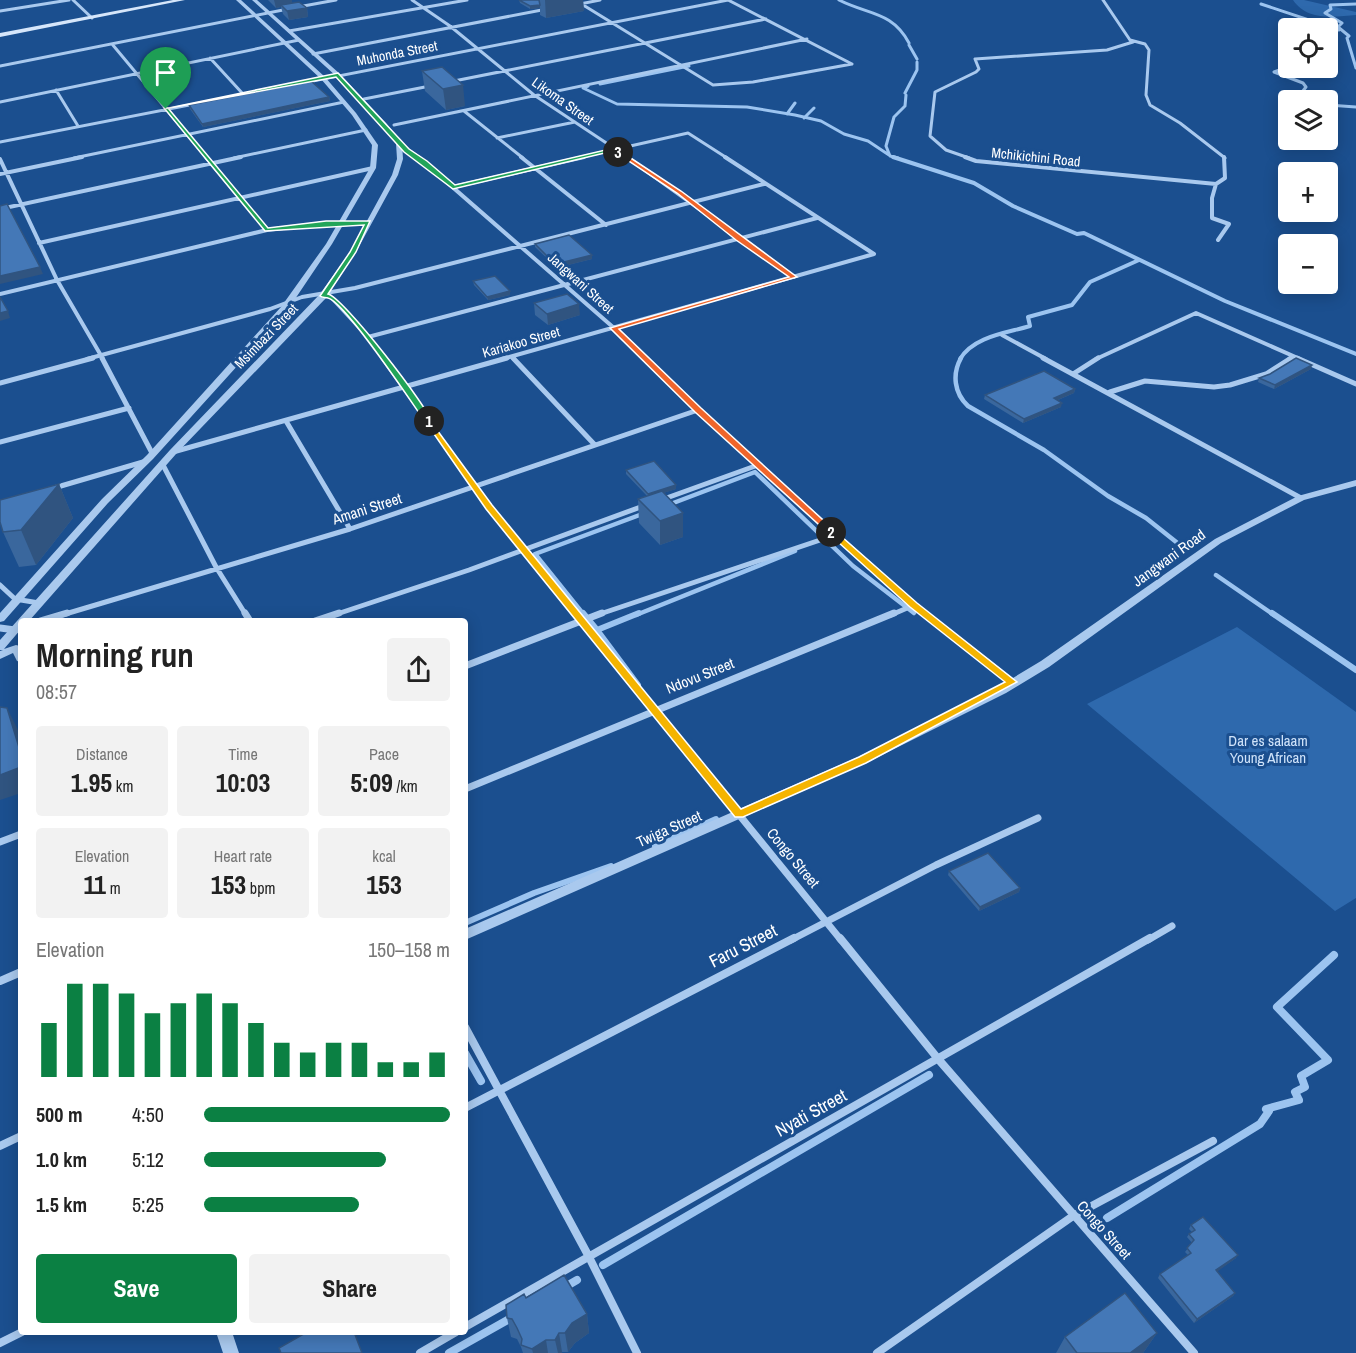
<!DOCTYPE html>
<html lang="en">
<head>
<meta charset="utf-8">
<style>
	:root { --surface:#fff; --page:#f2f2f2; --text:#222; --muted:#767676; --accent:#0b8043 }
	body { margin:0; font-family:"Archivo Narrow",sans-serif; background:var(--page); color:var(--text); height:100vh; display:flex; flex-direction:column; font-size:22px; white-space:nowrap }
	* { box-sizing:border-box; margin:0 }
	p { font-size:20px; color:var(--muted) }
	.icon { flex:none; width:33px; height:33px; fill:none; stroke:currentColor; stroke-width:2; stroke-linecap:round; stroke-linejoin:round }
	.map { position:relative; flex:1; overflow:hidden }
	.drawer { position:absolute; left:18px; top:618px; width:450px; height:717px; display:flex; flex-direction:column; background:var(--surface); border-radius:6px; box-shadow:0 3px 15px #0003 }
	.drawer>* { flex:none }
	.buttons { position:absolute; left:1278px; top:18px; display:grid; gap:12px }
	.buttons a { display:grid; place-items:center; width:60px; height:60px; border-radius:6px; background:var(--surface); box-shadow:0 3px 15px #0003; font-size:30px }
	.pin { position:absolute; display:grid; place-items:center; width:51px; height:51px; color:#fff; margin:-62px -26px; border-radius:50% 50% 50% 0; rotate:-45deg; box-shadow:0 0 6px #0007 }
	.pin .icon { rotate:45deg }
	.km { position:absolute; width:30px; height:30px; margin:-15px; border-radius:50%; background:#222; color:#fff; font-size:16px; line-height:30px; text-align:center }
	.round { display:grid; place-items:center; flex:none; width:63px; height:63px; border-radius:6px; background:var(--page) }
	.headline { display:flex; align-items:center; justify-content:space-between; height:102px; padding:0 18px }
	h1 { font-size:33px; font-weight:700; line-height:45px }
	.metrics { display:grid; grid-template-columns:repeat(3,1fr); gap:9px; height:102px; padding:6px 18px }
	.metrics div { display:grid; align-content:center; border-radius:6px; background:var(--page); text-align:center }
	.metrics b { font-size:26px; font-weight:700 }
	.metrics small { font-size:16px; font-weight:400 }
	.metrics p { font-size:16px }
	.chart { height:168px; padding:12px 18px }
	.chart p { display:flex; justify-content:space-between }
	.chart svg { width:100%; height:108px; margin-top:6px; stroke:var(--accent); stroke-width:6 }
	.cta { display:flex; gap:12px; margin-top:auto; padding:12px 18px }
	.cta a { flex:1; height:69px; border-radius:6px; background:var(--accent); color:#fff; font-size:24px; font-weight:700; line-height:69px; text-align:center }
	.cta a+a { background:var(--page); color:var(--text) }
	ul { padding:0 18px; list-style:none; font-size:20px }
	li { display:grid; grid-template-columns:96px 72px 1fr; align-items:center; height:45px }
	li i { height:15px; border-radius:8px; background:var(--accent) }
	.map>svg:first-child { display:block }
	.green { fill:#2e69ad }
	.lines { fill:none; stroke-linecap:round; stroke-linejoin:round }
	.stream-far4 { stroke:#9cc4f0; stroke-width:3 }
	.stream-far3 { stroke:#9cc4f0; stroke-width:4 }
	.stream-far2 { stroke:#9cc4f0; stroke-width:4.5 }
	.stream-far1 { stroke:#9cc4f0; stroke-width:6 }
	.stream { stroke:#9cc4f0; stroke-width:8 }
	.minor-far4 { stroke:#a9c9ee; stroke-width:3 }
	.minor-far3 { stroke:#a9c9ee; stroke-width:4 }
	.minor-far2 { stroke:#a9c9ee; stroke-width:5 }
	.minor-far1 { stroke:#a9c9ee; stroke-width:7 }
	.minor { stroke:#a9c9ee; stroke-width:8 }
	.tertiary { fill:#a9c9ee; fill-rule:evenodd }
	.secondary { fill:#d6e6fa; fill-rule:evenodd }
	.wall { fill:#3a679d }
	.shaded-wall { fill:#305480 }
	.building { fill:#4478b7; stroke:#305480; stroke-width:1.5 }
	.split-1 { fill:#22a559; stroke:#fff; stroke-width:1.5 }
	.split-2 { fill:#f5b400; stroke:#fff; stroke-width:1.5 }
	.split-3 { fill:#f0652b; stroke:#fff; stroke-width:1.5 }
	.split-4 { fill:#22a559; stroke:#fff; stroke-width:1.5 }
	.labels { text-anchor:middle; stroke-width:6; stroke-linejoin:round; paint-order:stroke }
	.far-street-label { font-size:14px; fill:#fff; stroke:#1b4f8f }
	.street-label { font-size:15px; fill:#fff; stroke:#1b4f8f }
	.park-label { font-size:15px; fill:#cfe3fa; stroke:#1b4f8f }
	.near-street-label { font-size:18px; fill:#fff; stroke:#1b4f8f }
</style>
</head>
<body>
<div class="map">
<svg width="1356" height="1353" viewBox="0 0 1356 1353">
	<rect width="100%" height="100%" fill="#1b4f8f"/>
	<path class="green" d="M1304 0 1356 12V15C1334 17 1307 21 1293 0Z
		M1237 627 1356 712V898L1335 911 1087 704Z"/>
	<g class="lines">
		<path class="stream-far4" d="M839 0C868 15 892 11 909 43
			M1261 4 1339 30
			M1356 4 1330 5 1331 9 1325 13 1342 23 1338 27 1349 36 1347 38 1356 68
			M909 45 917 59
			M1288 67 1274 72 1303 83 1306 87 1299 96 1305 100
			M600 84 689 66
			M588 86 583 88 617 104 747 107 795 115 821 121 844 134 868 141 889 155
			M905 93 917 70V62
			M1328 105 1356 107
			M787 114 795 103
			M804 118 814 108
			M898 158 890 156 886 146 894 117 905 106 906 95"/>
		<path class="stream-far3" d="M893 157 974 183 1013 206 1077 234 1084 233 1225 301 1356 354
			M960 359C974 336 1007 333 1030 326L1028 317 1072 305 1090 282 1139 260"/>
		<path class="stream-far2" d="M961 358C952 374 954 393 968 406L1044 450 1108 496 1146 518 1185 549
			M668 505 755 472 853 566 914 613
			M1216 575 1274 615
			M584 615 535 554 645 513
			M636 615 795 551"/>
		<path class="stream-far1" d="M583 613 597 630
			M1272 613 1356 670
			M638 685 597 630 639 613
			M655 846 716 819
			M465 923 534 893 611 866"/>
		<path class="stream" d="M465 1053 481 1081
			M1107 1218 1260 1124 1269 1111 1266 1109 1299 1100 1295 1092 1305 1087 1301 1076 1328 1060 1277 1007 1334 955
			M603 1265 929 1075
			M565 1287 577 1280
			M449 1353 513 1317"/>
		<path class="minor-far4" d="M73 0 92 18
			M412 0 450 26 534 95 629 158
			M575 0 713 85 753 82 852 64
			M728 0 852 64
			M1103 0 1130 40 1145 44 1149 50 1146 95 1150 105 1180 123 1225 158
			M580 4 600 0
			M298 7 336 0
			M0 11 69 0
			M289 31 467 0
			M112 44 207 158
			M313 54 547 9
			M210 58 243 94
			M0 66 288 9
			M449 82 766 19
			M56 90 78 126
			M364 99 430 86
			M0 102 299 40
			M464 111 523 158
			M394 125 807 39
			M497 138 575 122
			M0 142 728 0
			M399 143 420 158
			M74 158 344 102
			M234 158 366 130
			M577 158 688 133 727 158
			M969 158 946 150 930 136 935 92 976 72 979 69 975 59 1107 50 1133 42"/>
		<path class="minor-far3" d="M206 157 267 230
			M418 157 614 328 646 359
			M521 157 606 225
			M627 157 794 277
			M725 157 874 254
			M965 157 976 161 1216 184 1225 178 1224 157
			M0 159 57 280 103 359
			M0 174 82 157
			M1216 184 1212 198V218L1229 224 1218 240
			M453 187 584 157
			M0 209 241 157
			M39 243 373 168
			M0 294 267 230 325 223H368
			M323 296H330L368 337 384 359
			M1002 335 1046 359
			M368 337 817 218
			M512 357 514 359
			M87 359 270 309 302 297 355 288 764 184
			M502 359 874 254
			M1096 359 1196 313 1300 359
			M1289 359 1292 357"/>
		<path class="minor-far2" d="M102 358 152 453
			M383 358 489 507 577 615
			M513 358 594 444
			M644 358 698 410 926 615
			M1043 358 1301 498
			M1297 358 1356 384
			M1073 374 1098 358
			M0 383 93 358
			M1110 392 1145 381 1214 387 1230 385 1266 374 1291 358
			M286 421 350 529
			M0 442 129 408
			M173 452 507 358
			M163 465 216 567 246 615
			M54 488 143 462
			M661 500 758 465
			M0 585 15 599 39 603
			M62 615 350 529 698 410
			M334 615 469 570 646 505
			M597 615 835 535
			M891 615 914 605"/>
		<path class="minor-far1" d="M245 613 250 621
			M575 613 841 940
			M924 613 1012 682
			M40 621 67 613
			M315 621 339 613
			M0 628 15 630 21 627
			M465 666 602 613
			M465 789 894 613
			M0 842 21 834
			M791 940 936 865 1038 818
			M1148 940 1172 926"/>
		<path class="minor" d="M840 938 939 1060 1194 1353
			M0 981 21 972
			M465 1027 588 1255 637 1353
			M465 1108 794 938
			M0 1146 21 1136
			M465 1327 1150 938
			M0 1343 22 1332
			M420 1353 456 1332
			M877 1353 1073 1216 1213 1141"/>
		<path class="tertiary" d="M236 0H241L325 77 356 113 378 145 376 168 332 244 287 311 153 459 108 503 4 621 0 622V613L102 499 147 455 281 307 326 244 370 168 372 145 352 115 321 79Z
			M252 0H257L340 74 386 123 402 143 403 159 398 175 356 252 326 298 176 454 29 621H21V629L4 649 16 645 20 646 21 662 17 661 13 653 0 659V651L3 650H0V640L170 450 320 294 350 252 392 175 397 159 396 143 382 125 336 76Z
			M1356 480V486L1304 500 1221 543 1049 667 1006 693 866 763 465 940V929L858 757 998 687 1041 661 1215 539 1298 496Z
			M216 1332H232L239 1353H223Z"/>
		<path class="secondary" d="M173 0H185L0 37V33Z"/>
	</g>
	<path class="wall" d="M268 0H292V3L307 8 308 17 289 20 283 14 281 7 276 8Z
		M519 0H583L584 11 546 18 540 15V8L530 9 520 3Z
		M422 71 465 106 446 110 425 91Z
		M329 97 330 101 203 127 190 109 189 105Z
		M535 244 592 255V259L560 267 557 263 553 264 535 247Z
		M473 281 510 291V295L488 300 474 285Z
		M534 303 580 315 548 325 535 315Z
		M1311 369 1274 389 1258 382 1259 378Z
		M1075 389 1074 393 1058 400 1061 407 1023 423 984 399 985 395Z
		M626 470 676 489 663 493 683 537 660 545 639 523 638 499 647 496 626 474Z
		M59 484 73 518 36 565 19 567 3 532Z
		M949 871 1020 888 1019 892 979 911 948 875Z
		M1191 1225 1236 1258 1217 1271 1235 1293 1233 1296 1194 1323 1158 1278 1160 1274 1188 1255 1185 1252 1192 1243 1187 1237 1189 1234 1192 1232 1189 1229Z
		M526 1298 587 1314 589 1333 575 1343 568 1352H562V1353H523L521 1347 517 1339 511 1337 507 1318Z
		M1157 1333 1143 1353H1056L1065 1337Z"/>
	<path class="shaded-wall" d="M274 0H292V4L281 5V7L276 8Z
		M545 0H583L584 11 546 18Z
		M540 5V8L530 9V6Z
		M307 8 308 17 289 20 287 11Z
		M463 85 465 106 446 110 443 89Z
		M329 97 330 101 203 127 202 124Z
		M592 255V259L560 267V263Z
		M557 260V263L553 264 552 261Z
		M40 267 43 274 0 284V276Z
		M510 291V295L488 300 487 297Z
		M579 304 580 315 548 325 547 314Z
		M8 311 10 318 0 321V313Z
		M1312 365 1311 369 1274 389 1275 385Z
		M1075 389 1074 393 1053 402 1054 398Z
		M1062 403 1061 407 1023 423 1024 419Z
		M59 484 73 518 36 565 21 530Z
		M676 485V489L648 498V494Z
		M683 513V537L660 545V521Z
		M7 708 18 730 21 740V754Z
		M21 767V793L0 800V775Z
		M1020 888 1019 892 979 911 980 907Z
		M1238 1255 1236 1258 1214 1274 1216 1270Z
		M1235 1293 1233 1296 1194 1323 1197 1319Z
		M587 1314 589 1333 575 1343 568 1352 565 1333 572 1323Z
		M559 1333 562 1352V1353H558L555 1340Z
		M1157 1333 1143 1353H1130Z
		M546 1340 548 1353H533L532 1349Z"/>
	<path class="building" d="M519 0H539L540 5 530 6Z
		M299 2 307 8 287 11 281 5Z
		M442 67 463 85 443 89 422 71Z
		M307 82H312L329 97 202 124 189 105Z
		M7 204 40 267 0 276V206Z
		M569 235 592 255 560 263 557 260 552 261 535 244Z
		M495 276 510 291 487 297 473 281Z
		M567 294 579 304 547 314 534 303Z
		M0 297 8 311 0 313Z
		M1296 358 1312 365 1275 385 1259 378 1270 374Z
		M1044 371 1075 389 1054 398 1062 403 1024 419 985 395Z
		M654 461 676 485 648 494 626 470Z
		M59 484 21 530 3 532 0 522V500Z
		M662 491 683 513 660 521 638 499Z
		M0 707 7 708 21 754V767L0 775Z
		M988 853 1020 888 980 907 949 871Z
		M1203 1217 1238 1255 1216 1270 1235 1293 1197 1319 1160 1274 1191 1253 1187 1248 1194 1240 1189 1234 1195 1230 1191 1225Z
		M564 1275 587 1314 572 1323 565 1333H559L555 1340H546L532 1349 521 1345 522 1339 517 1328 512 1319 507 1318 506 1305 524 1294 526 1298Z
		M1125 1293 1157 1333 1130 1353H1077L1065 1337Z
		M307 1332H354L362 1353H281L279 1348Z"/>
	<path class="split-1" d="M164 108H168L268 228 326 221H370L356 252 328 294C342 296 430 409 432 423H426C412 403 345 302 328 298 325 297 322 298 320 296L350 252 364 225 265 231Z"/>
	<path class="split-2" d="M429 419 492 505 741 809 859 757 1005 682 910 607 828 533V530H834L917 603 1017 682 866 763 743 817H735L486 509 425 421Z"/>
	<path class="split-3" d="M620 151 681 191 797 277 619 329 701 408 834 530V533H828L695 412 610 328 789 277 736 240 677 193 615 152Z"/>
	<path class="split-4" d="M338 73 409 149 427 161 455 185 614 148 621 152 613 151 453 189 404 152 336 77 164 109Z"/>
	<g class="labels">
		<g class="far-street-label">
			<text transform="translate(397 53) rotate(-11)" y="5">Muhonda Street</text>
			<text transform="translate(563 101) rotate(35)" y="5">Likoma Street</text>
			<text transform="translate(1036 157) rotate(6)" y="5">Mchikichini Road</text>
			<text transform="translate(581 283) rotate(42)" y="5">Jangwani Street</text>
			<text transform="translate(266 336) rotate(-46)" y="5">Msimbazi Street</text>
			<text transform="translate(521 342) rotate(-16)" y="5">Kariakoo Street</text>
		</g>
		<g class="street-label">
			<text transform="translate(367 509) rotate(-18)" y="5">Amani Street</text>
			<text transform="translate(1169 558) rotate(-36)" y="5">Jangwani Road</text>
			<text transform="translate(700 676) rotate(-22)" y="5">Ndovu Street</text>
			<text transform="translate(669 829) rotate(-24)" y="5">Twiga Street</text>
			<text transform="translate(793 858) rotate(50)" y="5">Congo Street</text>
			<text transform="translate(1104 1230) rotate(48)" y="5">Congo Street</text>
		</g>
		<g class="park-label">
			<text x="1268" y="746">Dar es salaam<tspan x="1268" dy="17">Young African</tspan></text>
		</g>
		<g class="near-street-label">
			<text transform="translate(743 946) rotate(-27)" y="6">Faru Street</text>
			<text transform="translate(811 1113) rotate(-29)" y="6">Nyati Street</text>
		</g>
	</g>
</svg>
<div class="buttons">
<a><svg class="icon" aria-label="locate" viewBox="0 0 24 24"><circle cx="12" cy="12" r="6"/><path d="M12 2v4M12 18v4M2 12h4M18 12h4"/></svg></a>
<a><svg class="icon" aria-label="layers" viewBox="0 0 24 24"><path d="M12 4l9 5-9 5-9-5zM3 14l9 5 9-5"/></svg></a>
<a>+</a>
<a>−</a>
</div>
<div class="pin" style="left:166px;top:109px;background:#1e9e55"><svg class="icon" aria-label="arrive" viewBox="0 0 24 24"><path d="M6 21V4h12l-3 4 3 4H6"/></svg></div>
<b class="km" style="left:429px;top:421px">1</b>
<b class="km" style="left:831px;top:532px">2</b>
<b class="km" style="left:618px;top:152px">3</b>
<section class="drawer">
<div class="headline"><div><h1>Morning run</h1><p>08:57</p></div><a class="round"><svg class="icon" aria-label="share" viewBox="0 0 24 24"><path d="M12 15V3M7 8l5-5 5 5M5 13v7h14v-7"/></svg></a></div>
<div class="metrics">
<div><p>Distance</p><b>1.95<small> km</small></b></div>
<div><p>Time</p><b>10:03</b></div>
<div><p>Pace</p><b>5:09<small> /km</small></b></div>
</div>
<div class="metrics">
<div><p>Elevation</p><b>11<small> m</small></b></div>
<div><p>Heart rate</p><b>153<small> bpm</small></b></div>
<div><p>kcal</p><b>153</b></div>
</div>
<div class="chart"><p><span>Elevation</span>150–158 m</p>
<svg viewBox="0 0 160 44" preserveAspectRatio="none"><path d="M5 44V22M15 44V6M25 44V6M35 44V10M45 44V18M55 44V14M65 44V10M75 44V14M85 44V22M95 44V30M105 44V34M115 44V30M125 44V30M135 44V38M145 44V38M155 44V34"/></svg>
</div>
<ul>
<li><b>500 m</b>4:50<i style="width:100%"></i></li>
<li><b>1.0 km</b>5:12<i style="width:74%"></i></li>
<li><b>1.5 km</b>5:25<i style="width:63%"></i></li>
</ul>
<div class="cta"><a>Save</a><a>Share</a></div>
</section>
</div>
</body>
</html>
